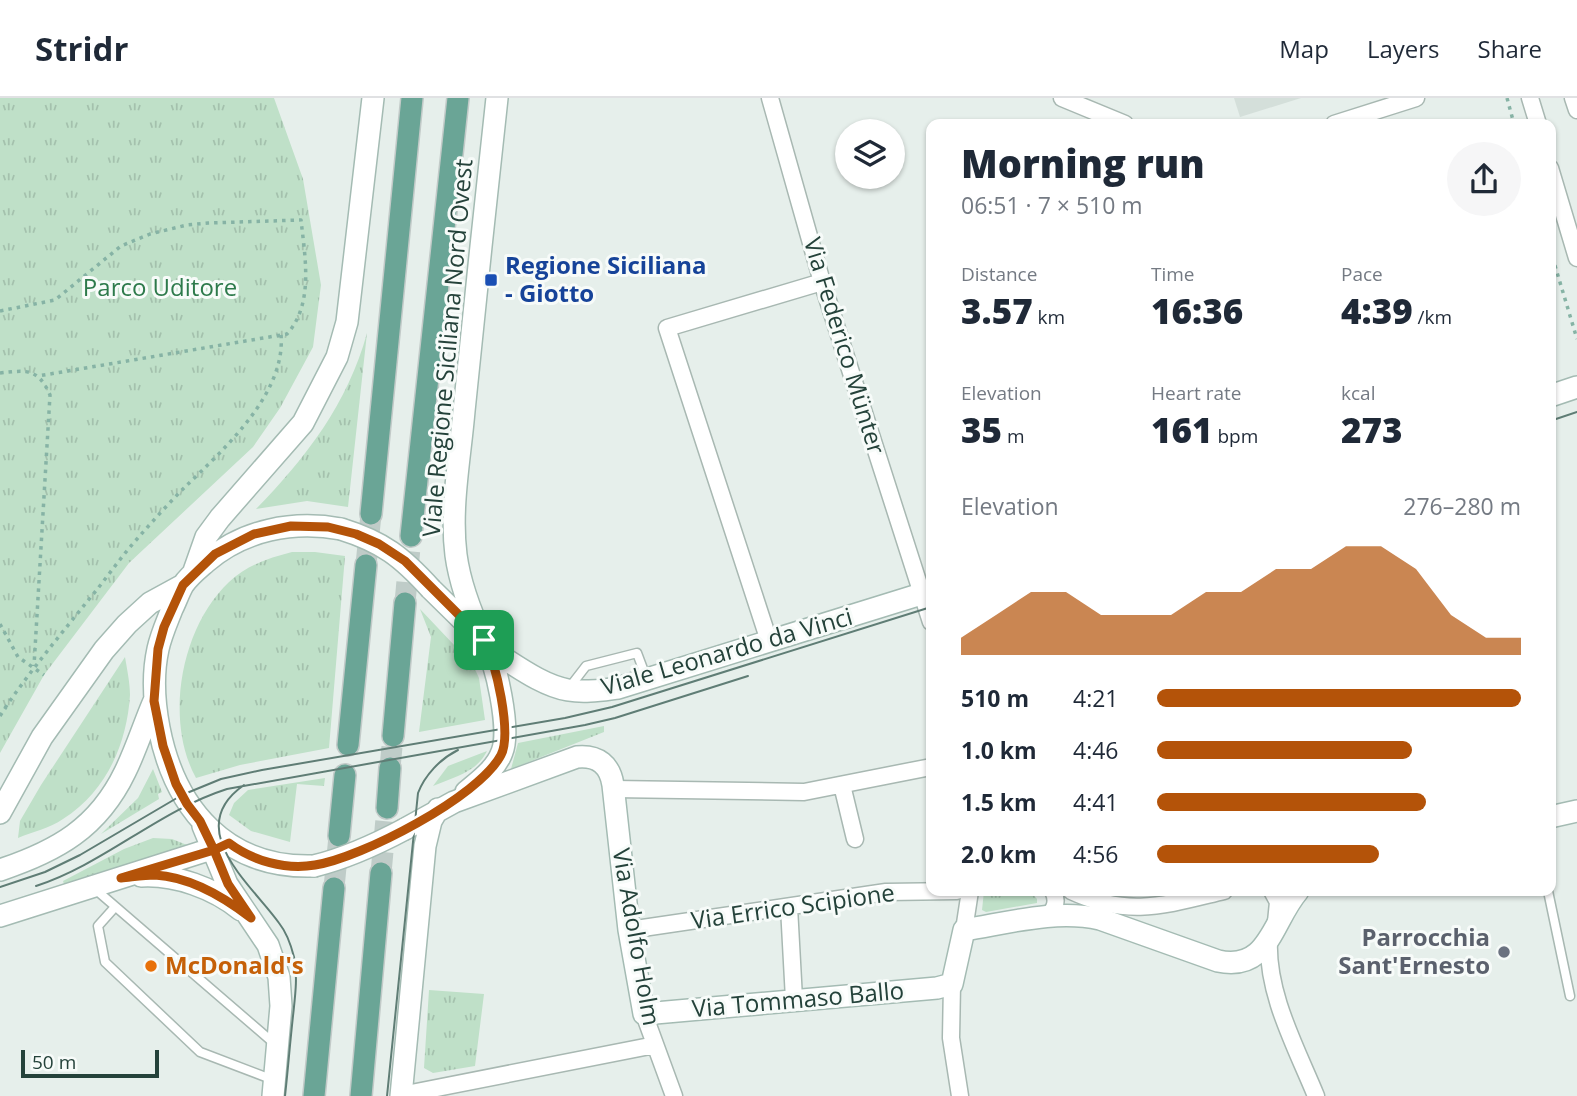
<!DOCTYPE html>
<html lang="en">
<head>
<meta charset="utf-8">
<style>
	:root { --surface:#fff; --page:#f6f6f7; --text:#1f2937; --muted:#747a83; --line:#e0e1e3; --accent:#b45309 }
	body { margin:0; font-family:"Open Sans",sans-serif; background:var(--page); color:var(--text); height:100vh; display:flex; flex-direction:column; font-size:26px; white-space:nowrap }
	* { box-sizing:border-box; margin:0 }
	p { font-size:23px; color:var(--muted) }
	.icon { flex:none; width:38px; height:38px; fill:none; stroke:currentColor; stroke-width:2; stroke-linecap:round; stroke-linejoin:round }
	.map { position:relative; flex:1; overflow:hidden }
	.panel { position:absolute; left:926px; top:21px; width:630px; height:777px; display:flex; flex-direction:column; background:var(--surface); border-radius:14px; box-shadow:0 2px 5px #0004 }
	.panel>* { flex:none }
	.buttons { position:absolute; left:835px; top:21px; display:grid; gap:14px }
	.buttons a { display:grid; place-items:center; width:70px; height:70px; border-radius:50%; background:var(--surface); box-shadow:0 2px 5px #0004; font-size:35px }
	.scale { position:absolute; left:21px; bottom:18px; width:138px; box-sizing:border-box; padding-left:7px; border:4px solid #24423a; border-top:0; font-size:19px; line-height:24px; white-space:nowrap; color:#24423a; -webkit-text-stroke:5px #f7fbf9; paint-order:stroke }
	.pin { position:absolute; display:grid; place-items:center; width:60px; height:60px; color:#fff; margin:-30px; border-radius:14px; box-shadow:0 4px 10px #0006 }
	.round { display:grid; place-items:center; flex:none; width:74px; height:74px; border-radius:37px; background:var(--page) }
	.headline { display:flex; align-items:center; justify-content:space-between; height:119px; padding:0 35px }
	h1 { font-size:38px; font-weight:800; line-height:52px }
	.metrics { display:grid; grid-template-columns:repeat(3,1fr); gap:10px; height:119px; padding:7px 35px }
	.metrics div { display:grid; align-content:center }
	.metrics b { font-size:35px; font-weight:800 }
	.metrics small { font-size:19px; font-weight:400 }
	.metrics p { font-size:19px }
	.chart { height:196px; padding:14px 35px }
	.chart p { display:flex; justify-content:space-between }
	.chart svg { width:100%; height:126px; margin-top:7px; fill:var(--accent); opacity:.7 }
	ul { padding:0 35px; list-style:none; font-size:23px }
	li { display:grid; grid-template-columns:112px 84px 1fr; align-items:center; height:52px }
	li i { height:18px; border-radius:9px; background:var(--accent) }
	header { display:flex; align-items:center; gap:42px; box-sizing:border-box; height:98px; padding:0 35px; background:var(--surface); border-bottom:2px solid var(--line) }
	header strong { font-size:33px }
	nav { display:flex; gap:38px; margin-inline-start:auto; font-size:24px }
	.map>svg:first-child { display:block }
	.built { fill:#d4dfda }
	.grass { fill:url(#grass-tufts) }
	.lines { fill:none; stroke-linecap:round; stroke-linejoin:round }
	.primary-tunnel { stroke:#bfccc8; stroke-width:21; stroke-dasharray:21 10; stroke-linecap:butt }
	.lane-casing { stroke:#a8b8b2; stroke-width:11 }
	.street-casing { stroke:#a8b8b2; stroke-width:19 }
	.secondary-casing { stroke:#a4bbb3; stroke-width:24 }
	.primary-casing { stroke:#c2cac8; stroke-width:24 }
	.path { stroke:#86b3a5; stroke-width:3.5; stroke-dasharray:3.5 5; stroke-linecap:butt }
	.lane { stroke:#fff; stroke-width:8 }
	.street { stroke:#fff; stroke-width:16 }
	.secondary { stroke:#fff; stroke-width:21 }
	.primary { stroke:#6aa596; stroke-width:21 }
	.tram { stroke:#5f7d75; stroke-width:2 }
	.secondary-bridge-casing { stroke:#a4bbb3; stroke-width:24; stroke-linecap:butt }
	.secondary-bridge { stroke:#fff; stroke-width:21 }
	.route-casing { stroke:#fff; stroke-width:14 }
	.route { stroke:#b45309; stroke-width:9 }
	.transit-dot { fill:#1a4fb4; stroke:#f7fbf9; stroke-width:2.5 }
	.worship-dot { fill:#6b7280; stroke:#f7fbf9; stroke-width:2.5 }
	.food-dot { fill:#e8710a; stroke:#f7fbf9; stroke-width:2.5 }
	.labels { text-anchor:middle; stroke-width:6; stroke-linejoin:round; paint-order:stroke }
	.transit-label { font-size:24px; font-weight:bold; fill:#164399; stroke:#f7fbf9; text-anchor:start }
	.park-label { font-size:24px; fill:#2d7a4b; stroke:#f7fbf9 }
	.street-label { font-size:24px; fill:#24423a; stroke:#f7fbf9 }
	.worship-label { font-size:24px; font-weight:bold; fill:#5b616d; stroke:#f7fbf9; text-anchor:end }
	.food-label { font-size:24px; font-weight:bold; fill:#c56008; stroke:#f7fbf9; text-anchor:start }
</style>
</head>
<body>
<header>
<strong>Stridr</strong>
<nav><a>Map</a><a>Layers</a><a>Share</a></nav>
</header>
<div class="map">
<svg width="1577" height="998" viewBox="0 0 1577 998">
	<defs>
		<pattern id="grass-tufts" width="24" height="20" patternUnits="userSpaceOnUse" patternTransform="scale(1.75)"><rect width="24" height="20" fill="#bfe0c8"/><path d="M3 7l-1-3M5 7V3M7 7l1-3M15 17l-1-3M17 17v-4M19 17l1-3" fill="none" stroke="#a4c1ad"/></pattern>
	</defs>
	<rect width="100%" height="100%" fill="#e6efeb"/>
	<path class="built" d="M1234 0H1301L1240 19Z"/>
	<path class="grass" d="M0 0H274L303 81 321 187 313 249 280 310 253 349 129 465 44 577 0 655Z
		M367 235 348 409 307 403 256 411C306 360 348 305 367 235Z
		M292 454H315L345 458 329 650 240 667 196 680C164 622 181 529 229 484 247 467 269 460 292 454Z
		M420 511 473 567 479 580 485 622 419 634 431 539Z
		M125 559C127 571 130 585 130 597 127 646 106 694 63 721 50 730 32 734 18 740L20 723 41 687Z
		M604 628V634L511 671 518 645Z
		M487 653C476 675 454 679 433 688L448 668Z
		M153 671 162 694 158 696 159 701 101 736 138 700Z
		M325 680 324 688 297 686 290 744 251 733 229 717 234 705 248 692Z
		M153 740 172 741 187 747 64 786 63 783 124 751Z
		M984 793H1030L1037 801V805L986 814 982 812Z
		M429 892 484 896 475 968 433 975 424 970Z"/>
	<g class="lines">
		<path class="primary-tunnel" d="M366 467 371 416
			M405 505 411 438
			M390 670 393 638
			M381 775 387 710
			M334 790 339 738"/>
		<defs>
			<path id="lane" d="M569 590 586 568 637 555 646 579
				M95 791 276 947
				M1548 793 1570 898
				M115 809 98 828 105 864 200 954 271 981"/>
			<path id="street" d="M770 0 822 184 931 524
				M1062 0 1125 26
				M1530 0 1538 26
				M1573 0 1577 12
				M1334 26 1416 0
				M1550 70 1577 160
				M769 543 667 230 822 184
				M842 687 855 741
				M614 691 804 694 931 669
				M1071 793C1129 820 1165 807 1224 793
				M1272 793 1278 804 1276 824
				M789 809 794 901
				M1041 820C1054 816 1059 805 1053 793
				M629 832 886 794 957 793
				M964 832 970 793
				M1269 841C1266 895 1296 949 1316 998
				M952 886 951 940 960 998
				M644 916 674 998
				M401 997 655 947"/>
			<path id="secondary" d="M1550 298 1577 289
				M194 473 206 439 220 420 303 325 337 259 347 224 373 0
				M431 491 484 543C496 563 511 632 502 654 496 671 479 683 466 694
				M484 543C471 515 460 487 456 457 450 410 460 360 464 313 474 209 486 104 497 0
				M489 551C513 565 540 587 568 592 585 595 602 592 618 590L931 493
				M0 715 42 639 104 552 127 526 150 505 183 487
				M1550 719 1577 713
				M203 728 227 786 268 847 279 879 281 908 273 998
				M405 731 454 704 577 659C598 657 610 667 613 687L629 832 644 916 937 890 952 886 964 832C1008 825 1056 811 1100 821L1218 863C1269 874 1272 823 1298 793
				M314 768C227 771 175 712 159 630 154 604 152 578 158 551 161 537 167 524 172 511 176 503 179 494 183 487 189 478 198 471 206 464 243 432 293 422 341 431
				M0 772C57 753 98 730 125 674 136 652 144 626 154 603
				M141 778C175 776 214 790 241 812
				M0 818 227 746
				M401 998 425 748 431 723 438 711"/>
			<path id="primary" d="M371 416 412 0
				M411 438 458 0
				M393 638 405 505
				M348 647 366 467
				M387 710 390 670
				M339 738 345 677
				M314 998 334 790
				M361 998 381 775"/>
		</defs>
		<use href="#lane" class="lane-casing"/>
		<use href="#street" class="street-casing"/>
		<use href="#secondary" class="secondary-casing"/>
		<use href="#primary" class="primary-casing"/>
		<path class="path" d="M1507 0 1514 26
			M1550 151 1577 241
			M0 213 55 202 121 148 150 136 187 127 208 125 301 122C305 159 314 206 287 236L38 278
			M0 275C27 272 38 270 50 297L34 568
			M0 526 18 559 44 577
			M5 610C31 572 61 536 90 500 106 481 120 460 137 441 152 424 168 406 184 390 223 352 286 296 281 237
			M0 618 6 609"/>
		<use href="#lane" class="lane"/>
		<use href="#street" class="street"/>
		<use href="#secondary" class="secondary"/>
		<use href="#primary" class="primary"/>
		<path class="tram" d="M1550 323 1577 314
			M244 687C181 731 252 787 279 825 287 835 291 847 294 859 298 879 295 899 293 918 290 945 288 971 285 998
			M36 788C104 766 158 713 227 691L585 627 615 620 748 578
			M0 789 45 774 80 757 182 697 221 681 262 672 565 620 612 609 931 509
			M387 998 418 695C425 677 440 661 458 652"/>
		<defs>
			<path id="secondary-bridge" d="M341 431C383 444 402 459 431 491
				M314 768C347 760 375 747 405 731"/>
		</defs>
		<use href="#secondary-bridge" class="secondary-bridge-casing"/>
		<use href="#secondary-bridge" class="secondary-bridge"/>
	</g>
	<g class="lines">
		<defs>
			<path id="route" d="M484 542 405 463 379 446 356 436 328 429 291 428 254 436 215 456 183 487 164 529 158 551 154 603 163 648 176 686 187 706 200 723 214 752 121 780C132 779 144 777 155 777 190 779 224 799 251 820L228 786 214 752 229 745C253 763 285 772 315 767 361 760 479 699 501 657 512 636 496 563 484 542"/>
		</defs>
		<use href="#route" class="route-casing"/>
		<use href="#route" class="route"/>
	</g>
	<rect class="transit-dot" x="484" y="175" width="14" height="14" rx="3.5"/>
	<circle class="worship-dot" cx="1504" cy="854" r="7"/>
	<circle class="food-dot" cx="151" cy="868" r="7"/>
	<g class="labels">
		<g class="transit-label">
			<text x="505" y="176">Regione Siciliana<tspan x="505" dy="28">- Giotto</tspan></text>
		</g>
		<g class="park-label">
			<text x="160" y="198">Parco Uditore</text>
		</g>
		<g class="street-label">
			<text transform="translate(844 248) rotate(73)" y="8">Via Federico Münter</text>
			<text transform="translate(448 250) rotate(-85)" y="8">Viale Regione Siciliana Nord Ovest</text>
			<text transform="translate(727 554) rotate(-16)" y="8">Viale Leonardo da Vinci</text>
			<text transform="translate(793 809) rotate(-8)" y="8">Via Errico Scipione</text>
			<text transform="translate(636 839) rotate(80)" y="8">Via Adolfo Holm</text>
			<text transform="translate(798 902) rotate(-5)" y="8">Via Tommaso Ballo</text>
		</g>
		<g class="worship-label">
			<text x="1490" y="848">Parrocchia<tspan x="1490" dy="28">Sant'Ernesto</tspan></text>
		</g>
		<g class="food-label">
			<text x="165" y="876">McDonald's</text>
		</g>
	</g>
</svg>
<div class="buttons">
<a><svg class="icon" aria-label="layers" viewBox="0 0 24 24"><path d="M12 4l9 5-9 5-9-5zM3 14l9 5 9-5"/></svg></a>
</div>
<div class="scale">50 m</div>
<div class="pin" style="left:484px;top:542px;background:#1e9e55"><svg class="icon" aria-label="arrive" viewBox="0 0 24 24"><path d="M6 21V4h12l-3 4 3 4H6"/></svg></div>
<section class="panel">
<div class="headline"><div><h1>Morning run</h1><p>06:51 · 7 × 510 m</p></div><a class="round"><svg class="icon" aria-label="share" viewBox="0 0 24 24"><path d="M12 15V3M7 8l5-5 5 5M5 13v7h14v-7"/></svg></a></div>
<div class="metrics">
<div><p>Distance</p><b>3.57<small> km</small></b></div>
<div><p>Time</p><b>16:36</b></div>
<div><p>Pace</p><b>4:39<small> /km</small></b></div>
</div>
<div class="metrics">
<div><p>Elevation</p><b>35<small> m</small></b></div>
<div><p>Heart rate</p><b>161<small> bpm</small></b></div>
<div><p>kcal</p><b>273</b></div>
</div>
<div class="chart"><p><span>Elevation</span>276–280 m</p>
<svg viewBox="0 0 160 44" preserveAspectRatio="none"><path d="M0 44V38L10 30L20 22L30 22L40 30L50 30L60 30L70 22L80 22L90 14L100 14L110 6L120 6L130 14L140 30L150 38L160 38V44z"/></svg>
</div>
<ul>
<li><b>510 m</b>4:21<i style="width:100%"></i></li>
<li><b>1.0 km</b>4:46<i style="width:70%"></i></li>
<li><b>1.5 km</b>4:41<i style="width:74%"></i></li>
<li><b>2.0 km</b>4:56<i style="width:61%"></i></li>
</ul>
</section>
</div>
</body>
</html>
